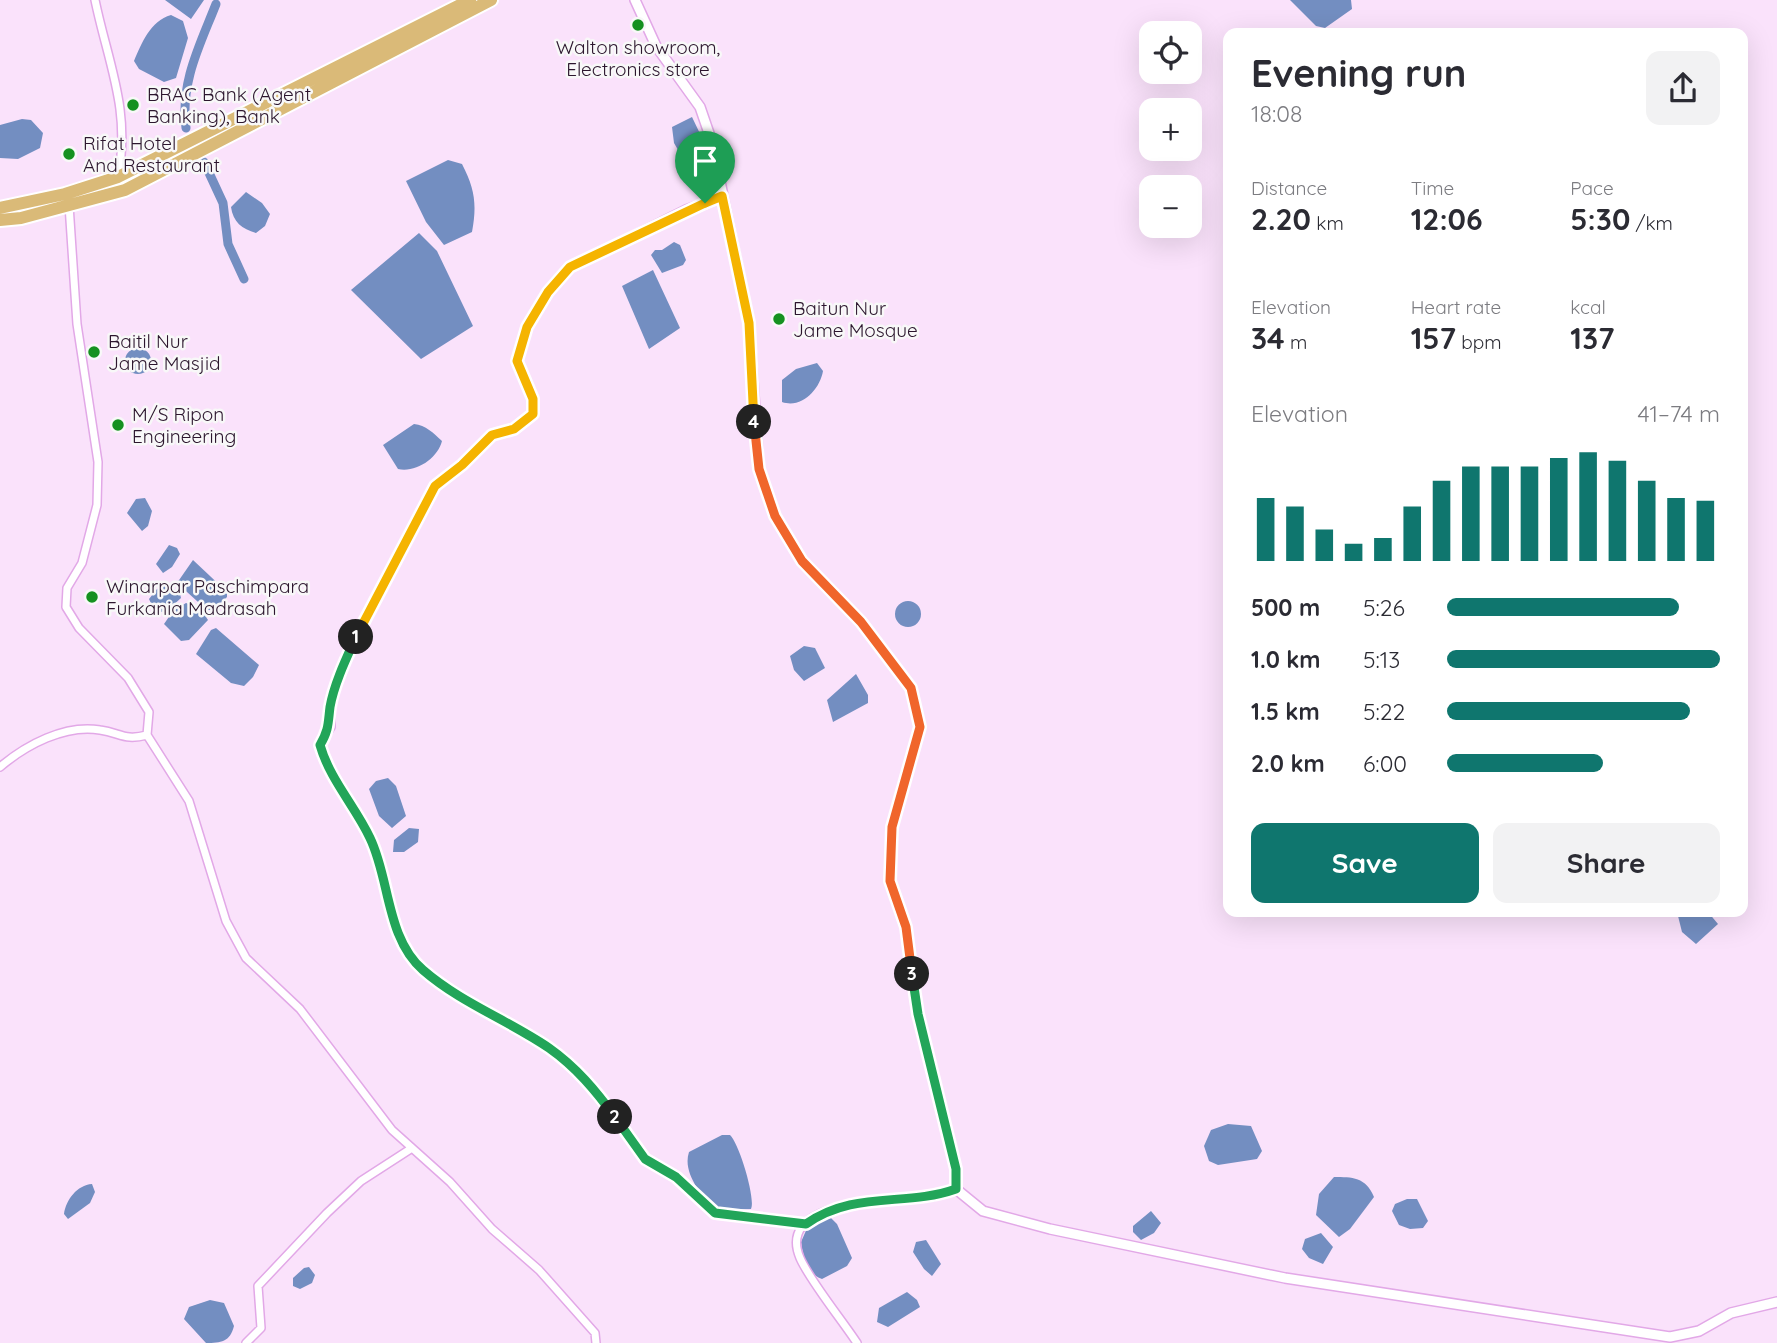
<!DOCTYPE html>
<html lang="en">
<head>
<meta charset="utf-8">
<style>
	:root { --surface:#fff; --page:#f2f2f3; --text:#2b2b33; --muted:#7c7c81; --accent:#0f766e }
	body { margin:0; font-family:Quicksand,sans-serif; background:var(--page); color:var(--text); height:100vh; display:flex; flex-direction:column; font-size:26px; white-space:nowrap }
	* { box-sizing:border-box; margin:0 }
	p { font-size:23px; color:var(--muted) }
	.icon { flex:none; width:38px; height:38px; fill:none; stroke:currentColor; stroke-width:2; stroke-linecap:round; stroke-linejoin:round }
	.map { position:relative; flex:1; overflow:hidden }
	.panel { position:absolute; left:1223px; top:28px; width:525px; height:889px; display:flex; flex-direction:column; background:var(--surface); border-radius:14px; box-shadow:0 7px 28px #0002 }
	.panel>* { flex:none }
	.fabs { position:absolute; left:1139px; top:21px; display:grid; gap:14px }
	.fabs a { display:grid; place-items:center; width:63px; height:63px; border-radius:14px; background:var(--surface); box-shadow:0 7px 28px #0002; font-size:35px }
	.pin { position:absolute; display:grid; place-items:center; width:60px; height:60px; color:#fff; margin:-72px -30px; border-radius:50% 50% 50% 0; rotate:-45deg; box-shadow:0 0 7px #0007 }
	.pin .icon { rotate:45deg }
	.km { position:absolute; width:35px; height:35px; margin:-18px; border-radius:50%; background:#222; color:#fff; font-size:19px; line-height:35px; text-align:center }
	.round { display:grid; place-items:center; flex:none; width:74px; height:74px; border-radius:14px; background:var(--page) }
	.summary { display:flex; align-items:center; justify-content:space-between; height:119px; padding:0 28px }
	h1 { font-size:38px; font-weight:700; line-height:52px }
	.figures { display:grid; grid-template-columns:repeat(3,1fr); gap:10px; height:119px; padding:7px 28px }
	.figures div { display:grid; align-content:center }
	.figures b { font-size:30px; font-weight:700 }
	.figures small { font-size:19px; font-weight:400 }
	.figures p { font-size:19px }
	.chart { height:196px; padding:14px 28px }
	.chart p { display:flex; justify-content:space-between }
	.chart svg { width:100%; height:126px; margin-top:7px; stroke:var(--accent); stroke-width:6 }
	.cta { display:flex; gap:14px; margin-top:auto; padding:14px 28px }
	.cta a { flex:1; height:80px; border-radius:14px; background:var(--accent); color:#fff; font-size:28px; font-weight:700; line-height:80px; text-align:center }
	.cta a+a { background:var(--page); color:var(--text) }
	ul { padding:0 28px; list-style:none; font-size:23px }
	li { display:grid; grid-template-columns:112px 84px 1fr; align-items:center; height:52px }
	li i { height:18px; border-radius:9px; background:var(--accent) }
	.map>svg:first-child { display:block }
	.water { fill:#738ec1 }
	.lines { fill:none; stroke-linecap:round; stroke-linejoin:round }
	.canal { stroke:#738ec1; stroke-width:9 }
	.minor-casing { stroke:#e2a8e7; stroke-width:10 }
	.tertiary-casing { stroke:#e2a8e7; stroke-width:12 }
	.trunk-casing { stroke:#fff; stroke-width:16 }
	.minor { stroke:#fff; stroke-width:7 }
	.tertiary { stroke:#fff; stroke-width:9 }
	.trunk { stroke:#daba78; stroke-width:12 }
	.split-1-casing { stroke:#fff; stroke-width:14 }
	.split-2-casing { stroke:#fff; stroke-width:14 }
	.split-3-casing { stroke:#fff; stroke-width:14 }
	.split-4-casing { stroke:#fff; stroke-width:14 }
	.split-5-casing { stroke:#fff; stroke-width:14 }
	.split-1 { stroke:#f5b400; stroke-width:9 }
	.split-2 { stroke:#22a559; stroke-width:9 }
	.split-3 { stroke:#22a559; stroke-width:9 }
	.split-4 { stroke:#f0652b; stroke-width:9 }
	.split-5 { stroke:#f5b400; stroke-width:9 }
	.poi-dot { fill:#159120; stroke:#f8f8f8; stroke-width:2.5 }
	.labels { text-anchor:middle; stroke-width:5; stroke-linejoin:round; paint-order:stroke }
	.poi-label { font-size:19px; fill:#2c162e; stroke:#f8f8f8; text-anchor:start }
</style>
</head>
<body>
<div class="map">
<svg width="1777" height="1343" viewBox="0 0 1777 1343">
	<rect width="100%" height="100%" fill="#fae2fb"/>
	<path class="water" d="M165 0H204L191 19Z
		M1290 0H1351L1352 9 1325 28 1316 26Z
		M171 15 183 21 188 38 176 78 164 82 139 69 134 61C142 43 150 21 171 15Z
		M692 117 703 140 700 148 687 157 681 155 674 143 672 127Z
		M22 119 31 120 43 133 40 148 18 159 0 158V125Z
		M448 160 462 164C475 189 477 205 472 232L444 245 426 222 406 181Z
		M246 192 262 203 270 214 265 226 256 233C242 229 233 222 231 207Z
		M419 233 437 251 473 326 421 359 351 290Z
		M674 242 680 245 686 260 683 265 662 273 651 255 655 250H662Z
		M653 270 680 328 649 349 622 286Z
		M125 361a13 13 0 1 1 26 0a13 13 0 1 1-26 0Z
		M817 363 823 371C820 389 802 409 782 402V380L796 369Z
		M414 424C426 425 433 433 442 441 438 458 416 473 398 469L383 445Z
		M145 498 152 511 148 526 142 531 127 513 136 499Z
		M169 545 177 548 180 554 172 567 163 573 156 564Z
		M193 560 227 592V597L214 610H207L177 583Z
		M168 584 180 594 181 598 169 609 156 614 149 599 157 589Z
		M895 614a13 13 0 1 1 26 0a13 13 0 1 1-26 0Z
		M186 603 200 608 208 620 189 640 181 641 164 624 173 611Z
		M216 628 259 665 253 677 244 686 231 683 196 654 211 630Z
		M804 646 815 648 825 668 804 681 794 670 790 656Z
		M856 674 868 695V703L833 722 827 700Z
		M388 778 396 786 406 816 392 828 379 816 369 789 376 781Z
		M409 828 419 829 418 842 404 852H393L394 840Z
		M1677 912H1708L1718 924 1696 944 1682 932Z
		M1228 1124 1251 1126 1262 1151 1257 1159 1218 1165 1209 1161 1204 1146 1211 1130Z
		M722 1135H730C739 1143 756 1199 751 1209L715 1210C702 1196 682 1173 689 1152Z
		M1334 1177C1352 1177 1366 1177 1374 1197L1350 1229 1339 1237 1316 1215 1319 1194Z
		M92 1184 95 1192 90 1203 68 1219 64 1214C66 1200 77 1185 92 1184Z
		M1407 1199H1417L1428 1221 1423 1228 1410 1229 1399 1225 1392 1211 1395 1204Z
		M1151 1211 1161 1223 1154 1233 1141 1240 1133 1232V1226Z
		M827 1214 837 1224 852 1258 847 1266 822 1279C807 1274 803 1256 801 1242L808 1226Z
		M1321 1233 1333 1247 1323 1264 1309 1258 1302 1249 1305 1239Z
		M926 1240 941 1264 932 1276 924 1269 913 1252 916 1242Z
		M309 1267 315 1275 312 1283 300 1289 293 1286V1278L304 1268Z
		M907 1292 917 1300 920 1307 888 1327 877 1322 879 1308Z
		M210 1300 224 1303 234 1326C230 1342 221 1343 206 1343L184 1319 189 1307Z"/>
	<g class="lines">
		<path class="canal" d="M186 128C180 82 200 45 216 4
			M204 162 223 203 228 244 244 279"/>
		<defs>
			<path id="minor" d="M95 0C108 63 131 110 118 177
				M722 196 686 209 570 267 548 292 527 327 518 361 533 399V414L514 429 492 435 462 465 435 486 344 663 330 707 331 727 320 745 326 765 371 839 390 909 402 940 420 969 467 1002 548 1048 575 1068 645 1159 676 1177 715 1213 806 1224
				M147 735 189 801 226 921 246 958 300 1009 392 1130 450 1182 492 1229 539 1270 595 1333 596 1343
				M0 767C26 745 65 724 100 730 121 733 124 741 147 735L149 712 128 678 79 628 66 607 67 588 82 563 97 505 98 462 77 324 69 205
				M246 1343 261 1328 258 1286 327 1213 361 1181 412 1148
				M857 1343C842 1320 810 1281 800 1258 774 1197 900 1200 930 1197 939 1196 948 1192 956 1189"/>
			<path id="tertiary" d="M635 0 656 46 700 107 712 142 749 323 759 469 775 516 802 561 861 622 911 688 920 727 892 827 890 882 906 927 918 1014 956 1169V1189L983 1211 1050 1229 1285 1278 1670 1337 1699 1331 1731 1313 1777 1302"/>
			<path id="trunk" d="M0 208 65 194 118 177 470 0
				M0 220 21 218 125 190 491 0"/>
		</defs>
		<use href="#minor" class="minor-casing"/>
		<use href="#tertiary" class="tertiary-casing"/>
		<use href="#trunk" class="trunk-casing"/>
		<use href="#minor" class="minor"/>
		<use href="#tertiary" class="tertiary"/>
		<use href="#trunk" class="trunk"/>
	</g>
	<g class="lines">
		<defs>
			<path id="split-1" d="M356 637 435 486 462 465 492 435 514 429 533 414V399L517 361 527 327 548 292 570 267 705 203"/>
			<path id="split-2" d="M356 637C346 659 334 684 330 707 328 723 329 730 320 745 330 780 355 806 370 838 390 879 386 938 423 970 461 1003 508 1020 549 1048 576 1067 596 1091 615 1117"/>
			<path id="split-3" d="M615 1117 645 1159 676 1177 715 1213 806 1224C855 1190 905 1207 956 1189V1169L918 1014 912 974"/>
			<path id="split-4" d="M754 422 759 469 775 516 802 561 861 622 911 688 920 727 892 827 890 881 906 927 912 974"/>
			<path id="split-5" d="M705 203 722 196 749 323 754 422"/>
		</defs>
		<use href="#split-1" class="split-1-casing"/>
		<use href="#split-2" class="split-2-casing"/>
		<use href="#split-3" class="split-3-casing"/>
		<use href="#split-4" class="split-4-casing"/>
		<use href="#split-5" class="split-5-casing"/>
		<use href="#split-1" class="split-1"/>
		<use href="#split-2" class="split-2"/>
		<use href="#split-3" class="split-3"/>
		<use href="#split-4" class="split-4"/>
		<use href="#split-5" class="split-5"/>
	</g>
	<g class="poi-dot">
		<circle cx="638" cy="25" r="7"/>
		<circle cx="133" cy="105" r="7"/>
		<circle cx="69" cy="154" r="7"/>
		<circle cx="779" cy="319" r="7"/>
		<circle cx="94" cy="352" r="7"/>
		<circle cx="118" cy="425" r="7"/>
		<circle cx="92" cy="597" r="7"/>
	</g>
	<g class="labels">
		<g class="poi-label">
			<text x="638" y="54" text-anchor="middle">Walton showroom,<tspan x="638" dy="22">Electronics store</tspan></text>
			<text x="147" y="101">BRAC Bank (Agent<tspan x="147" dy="22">Banking), Bank</tspan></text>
			<text x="83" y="150">Rifat Hotel<tspan x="83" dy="22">And Restaurant</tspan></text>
			<text x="793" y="315">Baitun Nur<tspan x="793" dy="22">Jame Mosque</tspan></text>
			<text x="108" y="348">Baitil Nur<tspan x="108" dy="22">Jame Masjid</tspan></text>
			<text x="132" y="421">M/S Ripon<tspan x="132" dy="22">Engineering</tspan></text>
			<text x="106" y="593">Winarpar Paschimpara<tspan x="106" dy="22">Furkania Madrasah</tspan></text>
		</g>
	</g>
</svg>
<div class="fabs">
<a><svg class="icon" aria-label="locate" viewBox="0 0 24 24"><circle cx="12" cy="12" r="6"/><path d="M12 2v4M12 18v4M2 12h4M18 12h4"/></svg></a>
<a>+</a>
<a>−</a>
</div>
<div class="pin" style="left:705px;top:203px;background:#1e9e55"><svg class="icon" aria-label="arrive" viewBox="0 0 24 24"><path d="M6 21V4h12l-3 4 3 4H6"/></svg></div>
<b class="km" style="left:356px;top:637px">1</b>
<b class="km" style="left:615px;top:1117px">2</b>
<b class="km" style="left:912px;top:974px">3</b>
<b class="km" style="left:754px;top:422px">4</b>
<section class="panel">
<div class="summary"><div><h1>Evening run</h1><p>18:08</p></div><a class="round"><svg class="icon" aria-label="share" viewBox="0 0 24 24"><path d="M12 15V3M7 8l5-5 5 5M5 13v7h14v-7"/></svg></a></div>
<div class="figures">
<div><p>Distance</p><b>2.20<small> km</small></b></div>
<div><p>Time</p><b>12:06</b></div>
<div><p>Pace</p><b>5:30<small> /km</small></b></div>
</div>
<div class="figures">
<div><p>Elevation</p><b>34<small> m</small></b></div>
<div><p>Heart rate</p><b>157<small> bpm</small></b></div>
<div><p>kcal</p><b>137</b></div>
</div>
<div class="chart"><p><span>Elevation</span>41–74 m</p>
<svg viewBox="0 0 160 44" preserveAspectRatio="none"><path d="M5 44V22M15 44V25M25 44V33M35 44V38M45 44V36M55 44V25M65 44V16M75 44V11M85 44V11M95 44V11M105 44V8M115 44V6M125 44V9M135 44V16M145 44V22M155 44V23"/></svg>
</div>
<ul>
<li><b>500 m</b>5:26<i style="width:85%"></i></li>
<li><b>1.0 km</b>5:13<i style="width:100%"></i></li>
<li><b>1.5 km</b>5:22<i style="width:89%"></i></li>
<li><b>2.0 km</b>6:00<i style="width:57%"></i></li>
</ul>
<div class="cta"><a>Save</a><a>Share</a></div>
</section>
</div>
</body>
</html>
